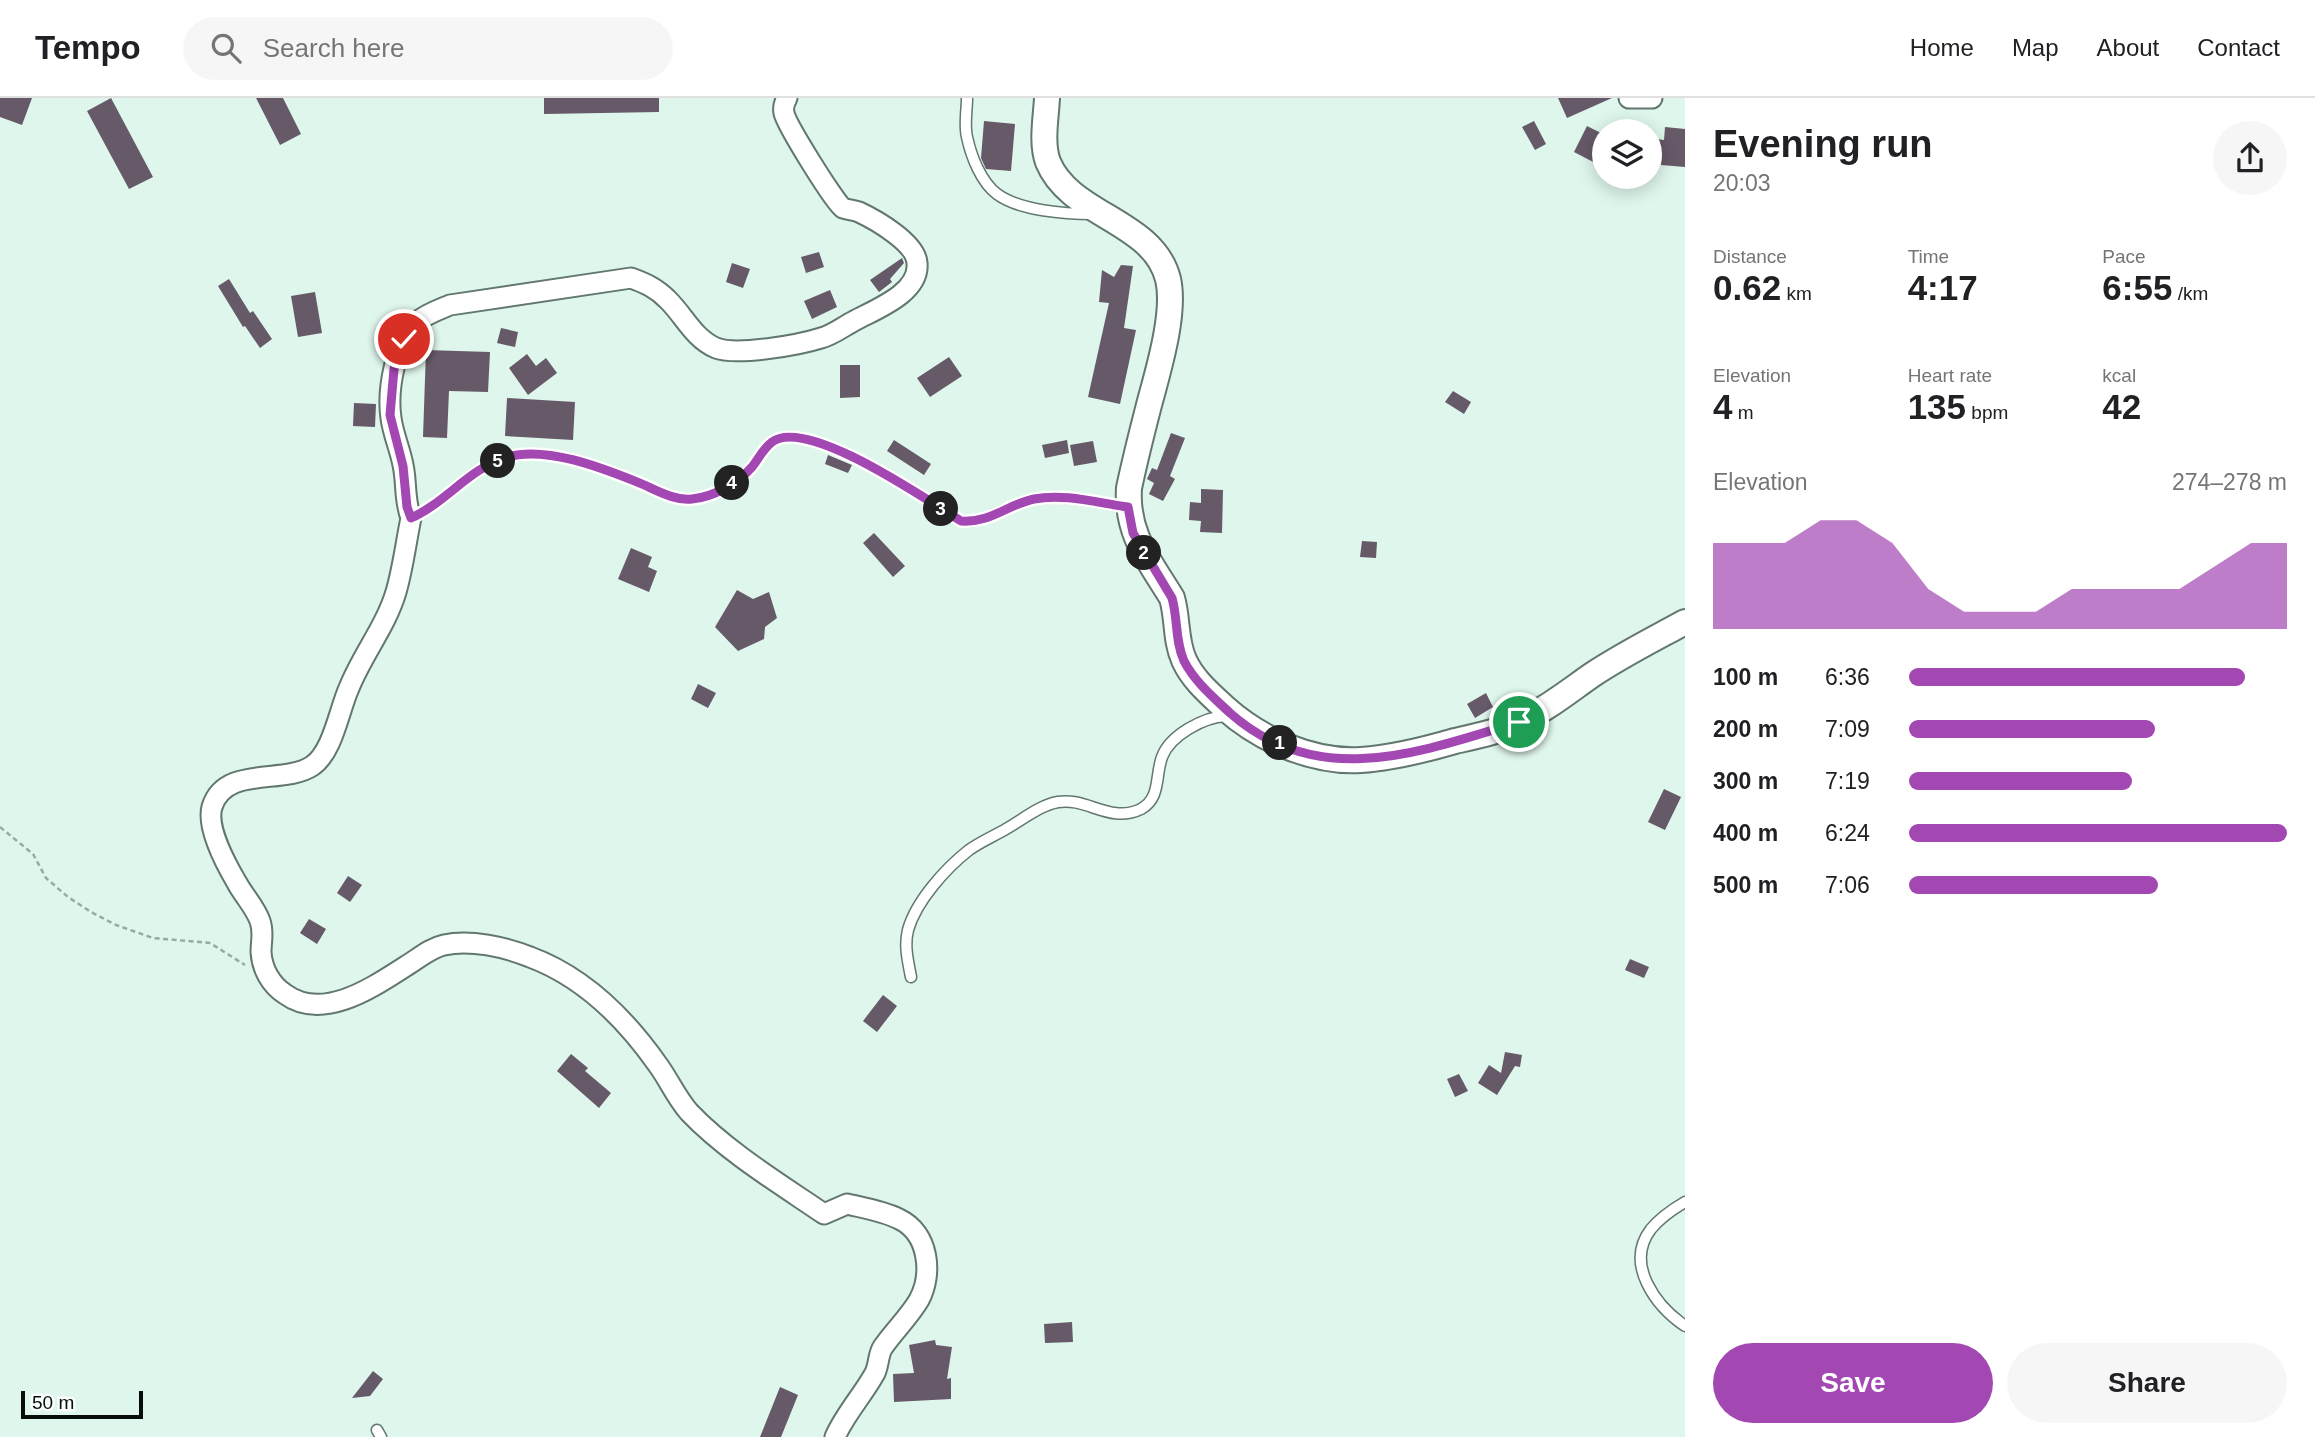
<!DOCTYPE html>
<html lang="en">
<head>
<meta charset="utf-8">
<style>
	:root { --surface:#fff; --page:#f6f6f6; --text:#202124; --muted:#757577; --line:#e0e0e0; --accent:#a347b2 }
	body { margin:0; font-family:Helvetica,sans-serif; background:var(--page); color:var(--text); height:100vh; display:flex; flex-direction:column; font-size:26px; white-space:nowrap }
	* { box-sizing:border-box; margin:0 }
	p { font-size:23px; color:var(--muted) }
	.icon { flex:none; width:38px; height:38px; fill:none; stroke:currentColor; stroke-width:2; stroke-linecap:round; stroke-linejoin:round }
	.map { position:relative; flex:1; overflow:hidden }
	.panel { display:flex; flex-direction:column; background:var(--surface); width:630px }
	.panel>* { flex:none }
	.fabs { position:absolute; left:1592px; top:21px; display:grid; gap:14px }
	.fabs a { display:grid; place-items:center; width:70px; height:70px; border-radius:50%; background:var(--surface); box-shadow:0 4px 18px #0003; font-size:35px }
	.scale { position:absolute; left:21px; bottom:18px; width:122px; box-sizing:border-box; padding-left:7px; border:4px solid #060d0a; border-top:0; font-size:19px; line-height:24px; white-space:nowrap; color:#060d0a; -webkit-text-stroke:5px #f9fefc; paint-order:stroke }
	.pin { position:absolute; display:grid; place-items:center; width:60px; height:60px; color:#fff; margin:-30px; border:4px solid #fff; border-radius:50%; box-shadow:0 2px 7px #0007 }
	.km { position:absolute; width:35px; height:35px; margin:-18px; border-radius:50%; background:#222; color:#fff; font-size:19px; line-height:35px; text-align:center }
	.round { display:grid; place-items:center; flex:none; width:74px; height:74px; border-radius:37px; background:var(--page) }
	.summary { display:flex; align-items:center; justify-content:space-between; height:119px; padding:0 28px }
	h1 { font-size:38px; font-weight:700; line-height:52px }
	.stats { display:grid; grid-template-columns:repeat(3,1fr); gap:10px; height:119px; padding:7px 28px }
	.stats div { display:grid; align-content:center }
	.stats b { font-size:35px; font-weight:700 }
	.stats small { font-size:19px; font-weight:400 }
	.stats p { font-size:19px }
	.chart { height:196px; padding:14px 28px }
	.chart p { display:flex; justify-content:space-between }
	.chart svg { width:100%; height:126px; margin-top:7px; fill:var(--accent); opacity:.7 }
	.primary-button { display:flex; gap:14px; margin-top:auto; padding:14px 28px }
	.primary-button a { flex:1; height:80px; border-radius:42px; background:var(--accent); color:#fff; font-size:28px; font-weight:700; line-height:80px; text-align:center }
	.primary-button a+a { background:var(--page); color:var(--text) }
	ul { padding:0 28px; list-style:none; font-size:23px }
	li { display:grid; grid-template-columns:112px 84px 1fr; align-items:center; height:52px }
	li i { height:18px; border-radius:9px; background:var(--accent) }
	header { display:flex; align-items:center; gap:42px; box-sizing:border-box; height:98px; padding:0 35px; background:var(--surface); border-bottom:2px solid var(--line) }
	header strong { font-size:33px }
	nav { display:flex; gap:38px; margin-inline-start:auto; font-size:24px }
	.search { width:490px; height:63px; background:var(--page); display:flex; align-items:center; gap:18px; box-sizing:border-box; padding:0 24px; border-radius:38px; color:var(--muted); font-size:26px }
	main { display:flex; flex:1; min-height:0 }
	.map>svg:first-child { display:block }
	.building { fill:#665968 }
	.lines { fill:none; stroke-linecap:round; stroke-linejoin:round }
	.service-casing { stroke:#62776e; stroke-width:13 }
	.minor-casing { stroke:#62776e; stroke-width:23 }
	.tertiary-casing { stroke:#62776e; stroke-width:28 }
	.path { stroke:#98aaa2; stroke-width:2.5; stroke-dasharray:5 3.5; stroke-linecap:butt }
	.service { stroke:#fff; stroke-width:10 }
	.minor { stroke:#fff; stroke-width:19 }
	.tertiary { stroke:#fff; stroke-width:24 }
	.route-casing { stroke:#fff; stroke-width:14 }
	.route { stroke:#a347b2; stroke-width:9 }
</style>
</head>
<body>
<header>
<strong>Tempo</strong>
<div class="search"><svg class="icon" aria-label="search" viewBox="0 0 24 24"><circle cx="10" cy="10" r="6"/><path d="M15 15l6 6"/></svg>Search here</div>
<nav><a>Home</a><a>Map</a><a>About</a><a>Contact</a></nav>
</header>
<main>
<div class="map">
<svg width="1685" height="1339" viewBox="0 0 1685 1339">
	<rect width="100%" height="100%" fill="#def6eb"/>
	<path class="building" d="M0 0H32L22 27 0 19Z
		M111 0 153 79 129 91 87 13Z
		M256 0H283L301 36 280 47Z
		M544 0H659V14L544 16Z
		M1558 0H1612L1567 20Z
		M984 23 1015 26 1011 73 986 71 981 60Z
		M1534 23 1546 46 1535 52 1522 29Z
		M1587 28 1605 37V57L1599 67 1574 54Z
		M1665 29 1685 31V69L1661 67 1662 56 1650 54V40L1664 42Z
		M819 154 824 169 806 175 801 159Z
		M902 160 904 165 890 181 892 184 879 194 870 182Z
		M732 165 750 171 743 190 726 184Z
		M1121 167 1133 168 1124 230 1136 232 1120 306 1088 299 1109 205 1099 204 1102 172 1114 179Z
		M229 181 250 215 253 213 272 241 260 250 245 228 243 229 218 188Z
		M830 192 837 209 812 221 804 203Z
		M315 194 322 235 298 239 291 198Z
		M501 230 518 234 515 249 497 245Z
		M426 252 490 254 488 294 449 293 447 340 423 339Z
		M527 256 536 268 546 260 557 275 528 297 509 270Z
		M949 259 962 278 930 299 917 280Z
		M840 267H860V299L840 300Z
		M1453 293 1471 304 1464 316 1445 304Z
		M507 300 575 304 573 342 505 338Z
		M354 305 376 306 375 329 353 328Z
		M1171 335 1185 340 1170 378 1175 381 1163 403 1149 396 1154 385 1147 381 1152 370 1157 372Z
		M894 342 931 366 924 377 887 353Z
		M1067 342 1069 355 1045 360 1042 347Z
		M1093 343 1097 364 1074 368 1070 347Z
		M828 357 852 367 848 375 825 366Z
		M1201 391 1223 392 1222 435 1200 434 1201 423 1189 422 1190 404 1201 405Z
		M874 435 905 468 893 479 863 445Z
		M1362 443 1377 444 1376 460 1360 459Z
		M631 450 652 459 648 469 657 473 649 494 618 481Z
		M737 492 753 501 769 494 777 520 765 529 764 541 738 553 715 529Z
		M698 586 716 595 708 610 691 601Z
		M1486 595 1493 609 1475 620 1467 606Z
		M1664 691 1681 699 1665 732 1648 724Z
		M348 778 362 787 350 804 337 795Z
		M309 821 326 831 317 846 300 835Z
		M1630 861 1649 869 1644 880 1625 872Z
		M883 897 897 908 877 934 863 923Z
		M1505 954 1522 957 1520 969 1515 968 1497 997 1478 985 1489 967 1501 975Z
		M571 956 588 970 585 973 611 995 599 1010 557 973Z
		M1459 976 1468 993 1455 999 1447 981Z
		M1072 1224 1073 1244 1045 1245 1044 1226Z
		M935 1242 936 1247 952 1249 947 1281 951 1280V1301L894 1304 893 1276 914 1275 909 1247Z
		M373 1273 383 1281 370 1298 352 1300Z
		M780 1289 798 1297 781 1339H760Z"/>
	<g class="lines">
		<defs>
			<path id="service" d="M967 0C967 12 964 27 967 39 971 58 981 84 997 96 1020 113 1066 116 1093 116
				M411 420C445 405 468 372 504 360 545 346 605 371 642 386 658 393 675 403 692 401 713 399 738 385 752 369 759 360 763 351 772 344 807 318 928 403 961 423 991 425 1006 407 1034 401 1064 395 1097 405 1127 409
				M911 879C908 863 904 848 908 832 916 803 946 770 969 752 980 744 994 738 1006 731 1022 722 1040 707 1058 704 1087 699 1110 726 1141 711 1161 700 1155 678 1162 659 1170 637 1204 619 1226 618
				M1685 1104C1673 1111 1660 1120 1651 1131 1624 1166 1656 1208 1685 1228
				M377 1332 381 1339"/>
			<path id="minor" d="M787 0C784 5 783 10 784 15 786 26 835 105 843 110 848 112 854 112 859 114 876 122 916 145 917 165 920 195 876 211 854 223 844 228 833 237 821 240 799 247 737 258 716 250 693 240 684 217 667 201 656 190 645 185 631 180L450 207C438 212 426 216 417 224 395 243 387 293 391 320 393 336 400 351 403 367 407 385 404 402 411 420 406 444 403 470 396 494 386 528 362 557 349 590 339 612 333 654 312 668 283 687 225 667 212 709 206 730 227 768 237 785 244 798 255 809 260 823 264 834 261 843 261 854 262 871 271 887 285 896 323 924 373 889 406 868 418 861 430 850 444 847 470 841 505 849 530 859 584 879 625 920 658 967 669 982 676 999 689 1014 726 1053 780 1086 824 1116L847 1106C864 1110 883 1113 899 1121 929 1135 933 1176 919 1202 909 1219 894 1233 883 1249 878 1256 879 1267 875 1275 863 1297 845 1316 835 1339
				M1629 0H1652"/>
			<path id="tertiary" d="M1047 0C1046 20 1041 45 1048 64 1070 118 1153 122 1168 181 1176 215 1158 273 1149 307 1142 334 1135 362 1129 390 1126 436 1149 462 1172 500 1178 520 1175 542 1184 562 1193 582 1210 596 1225 610 1261 642 1313 665 1361 662 1393 660 1424 652 1455 643 1477 638 1501 633 1521 623 1547 611 1569 593 1592 577 1622 557 1654 541 1685 524"/>
		</defs>
		<use href="#service" class="service-casing"/>
		<use href="#minor" class="minor-casing"/>
		<use href="#tertiary" class="tertiary-casing"/>
		<path class="path" d="M0 729 33 756 46 780 68 799 91 814 116 827 153 840 210 845 245 867"/>
		<use href="#service" class="service"/>
		<use href="#minor" class="minor"/>
		<use href="#tertiary" class="tertiary"/>
	</g>
	<g class="lines">
		<defs>
			<path id="route" d="M404 241 394 271 390 317 403 368 407 409 411 420C445 405 468 372 504 360 544 346 605 371 642 386 658 393 675 403 692 401 714 399 738 385 752 369 759 360 763 351 772 344 807 318 928 403 961 423 991 425 1006 407 1034 401 1064 395 1098 405 1128 409L1133 435 1172 500C1178 521 1175 543 1184 563 1195 584 1213 599 1230 615 1318 693 1421 654 1519 624"/>
		</defs>
		<use href="#route" class="route-casing"/>
		<use href="#route" class="route"/>
	</g>
</svg>
<div class="fabs">
<a><svg class="icon" aria-label="layers" viewBox="0 0 24 24"><path d="M12 4l9 5-9 5-9-5zM3 14l9 5 9-5"/></svg></a>
</div>
<div class="scale">50 m</div>
<div class="pin" style="left:1519px;top:624px;background:#1e9e55"><svg class="icon" aria-label="arrive" viewBox="0 0 24 24"><path d="M6 21V4h12l-3 4 3 4H6"/></svg></div>
<div class="pin" style="left:404px;top:241px;background:#d93025"><svg class="icon" aria-label="check" viewBox="0 0 24 24"><path d="M5 12l5 5 9-10"/></svg></div>
<b class="km" style="left:1280px;top:645px">1</b>
<b class="km" style="left:1144px;top:455px">2</b>
<b class="km" style="left:941px;top:411px">3</b>
<b class="km" style="left:732px;top:385px">4</b>
<b class="km" style="left:498px;top:363px">5</b>
</div>
<section class="panel">
<div class="summary"><div><h1>Evening run</h1><p>20:03</p></div><a class="round"><svg class="icon" aria-label="share" viewBox="0 0 24 24"><path d="M12 15V3M7 8l5-5 5 5M5 13v7h14v-7"/></svg></a></div>
<div class="stats">
<div><p>Distance</p><b>0.62<small> km</small></b></div>
<div><p>Time</p><b>4:17</b></div>
<div><p>Pace</p><b>6:55<small> /km</small></b></div>
</div>
<div class="stats">
<div><p>Elevation</p><b>4<small> m</small></b></div>
<div><p>Heart rate</p><b>135<small> bpm</small></b></div>
<div><p>kcal</p><b>42</b></div>
</div>
<div class="chart"><p><span>Elevation</span>274–278 m</p>
<svg viewBox="0 0 160 44" preserveAspectRatio="none"><path d="M0 44V14L10 14L20 14L30 6L40 6L50 14L60 30L70 38L80 38L90 38L100 30L110 30L120 30L130 30L140 22L150 14L160 14V44z"/></svg>
</div>
<ul>
<li><b>100 m</b>6:36<i style="width:89%"></i></li>
<li><b>200 m</b>7:09<i style="width:65%"></i></li>
<li><b>300 m</b>7:19<i style="width:59%"></i></li>
<li><b>400 m</b>6:24<i style="width:100%"></i></li>
<li><b>500 m</b>7:06<i style="width:66%"></i></li>
</ul>
<div class="primary-button"><a>Save</a><a>Share</a></div>
</section>
</main>
</body>
</html>
